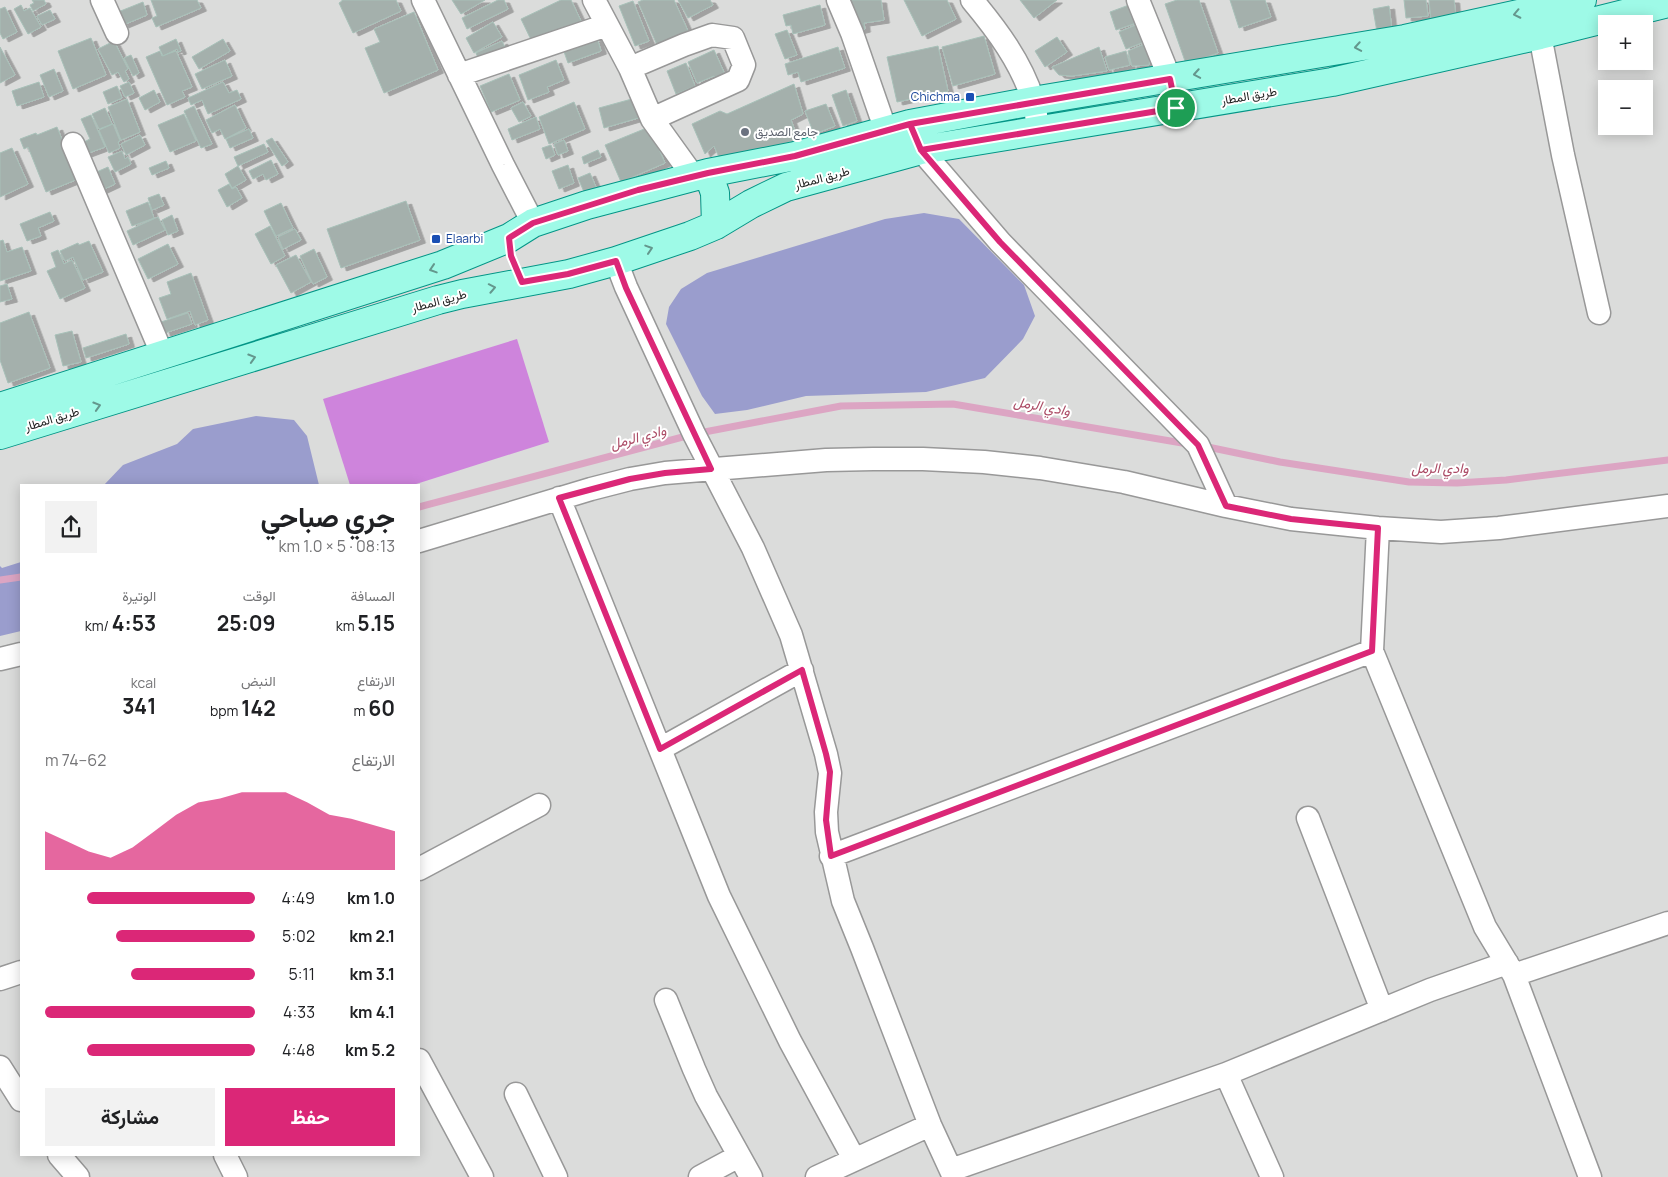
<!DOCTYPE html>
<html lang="ar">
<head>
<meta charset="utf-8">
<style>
	:root { --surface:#fff; --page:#f2f2f2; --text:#202124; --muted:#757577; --accent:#db2777 }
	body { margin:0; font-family:Manrope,Vazirmatn,sans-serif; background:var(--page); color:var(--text); direction:rtl; height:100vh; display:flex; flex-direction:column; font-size:19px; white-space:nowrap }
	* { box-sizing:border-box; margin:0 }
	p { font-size:16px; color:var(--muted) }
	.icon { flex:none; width:28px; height:28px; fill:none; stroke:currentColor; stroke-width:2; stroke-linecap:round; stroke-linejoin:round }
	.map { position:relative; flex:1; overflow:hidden; direction:ltr }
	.panel { position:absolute; left:20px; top:484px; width:400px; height:672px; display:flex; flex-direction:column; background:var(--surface); border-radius:0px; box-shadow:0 2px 12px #0003; direction:rtl }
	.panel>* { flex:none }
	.tools { position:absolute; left:1598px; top:15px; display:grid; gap:10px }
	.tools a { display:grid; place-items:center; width:55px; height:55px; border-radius:0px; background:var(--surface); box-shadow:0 2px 12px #0003; font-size:25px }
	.pin { position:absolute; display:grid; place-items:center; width:42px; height:42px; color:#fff; margin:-21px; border:2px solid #fff; border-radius:50%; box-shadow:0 1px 5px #0007 }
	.round { display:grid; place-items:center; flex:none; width:52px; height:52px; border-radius:0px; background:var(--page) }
	.summary { display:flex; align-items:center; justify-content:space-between; height:85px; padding:0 25px }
	h1 { font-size:28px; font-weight:700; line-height:38px }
	.figures { display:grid; grid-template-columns:repeat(3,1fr); gap:8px; height:85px; padding:5px 25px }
	.figures div { display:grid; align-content:center }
	.figures b { font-size:21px; font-weight:700 }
	.figures small { font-size:14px; font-weight:400 }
	.figures p { font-size:14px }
	.chart { height:140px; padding:10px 25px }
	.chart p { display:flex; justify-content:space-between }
	.chart svg { width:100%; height:90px; margin-top:5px; fill:var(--accent); opacity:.7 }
	.action { display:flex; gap:10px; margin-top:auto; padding:10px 25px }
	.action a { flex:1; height:58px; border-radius:0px; background:var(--accent); color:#fff; font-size:20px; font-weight:700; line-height:58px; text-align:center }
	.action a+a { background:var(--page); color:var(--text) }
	ul { padding:0 25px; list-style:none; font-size:16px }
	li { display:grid; grid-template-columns:80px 60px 1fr; align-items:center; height:38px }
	li i { height:12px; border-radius:6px; background:var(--accent) }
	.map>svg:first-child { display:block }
	.residential { fill:#dbdcdb; fill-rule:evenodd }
	.forest { fill:#9a9dcd }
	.pitch { fill:#ce84dc }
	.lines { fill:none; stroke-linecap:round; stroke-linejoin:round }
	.stream { stroke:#dca5c3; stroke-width:7 }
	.building { fill:#a4b0ac; stroke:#a7c0b8; filter:url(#shadow) }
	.street-casing { stroke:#989898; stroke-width:25 }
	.primary-casing { stroke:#039586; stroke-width:30 }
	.street { stroke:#fff; stroke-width:22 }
	.primary { stroke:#9efae7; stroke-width:28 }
	.oneway { stroke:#64978d }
	.route-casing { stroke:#fff; stroke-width:10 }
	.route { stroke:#db2777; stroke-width:6 }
	.transit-dot { fill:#1a4fb4; stroke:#fff; stroke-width:2 }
	.worship-dot { fill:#6b7280; stroke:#fff; stroke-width:2 }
	.labels { text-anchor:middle; stroke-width:4; stroke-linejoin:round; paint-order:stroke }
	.street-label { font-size:12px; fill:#1e1e1e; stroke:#fff }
	.transit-label { font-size:12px; fill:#164399; stroke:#fff; text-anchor:end }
	.worship-label { font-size:12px; fill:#5b616d; stroke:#fff; text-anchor:start }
	.water-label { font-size:14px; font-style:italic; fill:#ac4c66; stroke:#fff }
</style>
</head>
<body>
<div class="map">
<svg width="1668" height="1177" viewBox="0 0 1668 1177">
	<defs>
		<filter id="shadow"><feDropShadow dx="5.5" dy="3" stdDeviation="0" flood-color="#0004"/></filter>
	</defs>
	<rect width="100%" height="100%" fill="#e4efee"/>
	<path class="residential" d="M0 0H1668V1177H0ZM1606 24H1644V61H1606ZM1606 89H1644V126H1606ZM21 485H419V1155H21Z"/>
	<path class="forest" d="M924 213 959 219 1024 285 1035 316 1023 339 985 378 926 392 806 396 747 410 715 414 702 396 666 324 669 307 681 289 707 273 885 219Z
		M256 416 294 420 307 436 319 485H104L123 465 177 444 193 429Z
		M21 562V631L0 636V566L2 568Z"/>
	<path class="pitch" d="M517 339 549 442 413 485H350L323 399Z"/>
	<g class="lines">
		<path class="stream" d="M1203 446 1280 462 1409 482 1457 483 1506 480 1668 460
			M419 507 694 434 841 406 953 404 1188 444
			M0 580 21 577"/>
	</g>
	<path class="building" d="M32 0H44L46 4 33 11 30 5 34 3Z
		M151 0H197L201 8 156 27 152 18 157 16Z
		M342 0H396L401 11 353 33 339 3 342 1Z
		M452 0H485L461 14Z
		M498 0H504L508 9 467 29 462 18Z
		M561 0H571L582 23 534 46 521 19Z
		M643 0H674L688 31 657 45 638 2Z
		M678 0H710L713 5 688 18Z
		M851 0H881L884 20 864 23 865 29 857 31Z
		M904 0H947L956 19 922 36Z
		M1020 0H1057L1034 18Z
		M1177 0H1199L1218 53 1186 64 1165 4Z
		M1230 0H1265L1271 17 1239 28Z
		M1404 0H1426L1428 16 1406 18Z
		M1429 0H1454L1456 17 1431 19Z
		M633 1 649 41 635 46 619 6Z
		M143 2 147 15 123 25 118 12Z
		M21 5 24 11 30 8 41 27 28 34 14 9Z
		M820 5 825 25 793 34 791 25 786 26 783 15Z
		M1129 5 1136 23 1116 30 1110 12Z
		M1389 6 1392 30 1377 32 1373 9Z
		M5 7 17 32 3 39 0 33V9Z
		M50 10 55 19 42 25 37 16Z
		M414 12 438 70 384 93 365 48 380 42 374 29Z
		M493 22 502 37 474 53 466 38Z
		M1136 25 1144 42 1126 49 1119 32Z
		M787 30 797 55 785 59 775 34Z
		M984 36 995 74 953 86 942 47Z
		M1057 37 1067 52 1045 67 1035 51Z
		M91 38 106 75 73 89 58 51Z
		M597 38 601 51 568 63 563 49Z
		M176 39 181 51 178 52 177 49 163 56 159 47Z
		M223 39 230 51 199 69 192 57Z
		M114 41 128 69 125 71 129 79 124 82 118 72 112 75 98 49Z
		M502 41 507 52 480 63 476 53Z
		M1142 45H1146L1150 55 1149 65 1132 66 1128 51Z
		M938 46 948 91 897 102 887 57Z
		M0 47 15 75 0 83Z
		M838 47 845 68 801 82 798 72 788 75 785 64Z
		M1099 47 1107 71 1072 76 1059 75 1052 67Z
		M714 50 726 77 716 81 714 76 697 83 688 62Z
		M160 51 162 56 176 51 192 87 182 91 185 97 167 105 146 57Z
		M1126 51 1130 65 1109 70 1105 57Z
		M131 55 139 73 133 76 124 58Z
		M225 60 232 76 202 89 195 74Z
		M556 60 564 80 547 87 549 92 528 100 519 75Z
		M686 63 695 86 676 94 667 71Z
		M54 69 63 91 49 97 40 75Z
		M509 74 520 100 491 112 480 86Z
		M39 82 44 97 17 106 12 91Z
		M129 82 134 93 125 97 120 86Z
		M223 82 229 93 237 90 241 99 208 114 202 100 191 105 188 98Z
		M794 84 803 114 791 120 798 139 722 164 714 146 705 154 692 124 720 111 727 114Z
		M117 86 122 98 108 104 103 92Z
		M154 90 160 102 145 110 139 98Z
		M846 90 857 121 843 126 832 95Z
		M639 97 645 116 604 128 599 108Z
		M127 99 140 132 121 140 108 107Z
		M523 102 531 116 519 122 511 108Z
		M574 102 585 129 549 144 539 117Z
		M826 104 835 126 814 134 805 111Z
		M235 105 246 128 225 139 220 129 212 133 206 120Z
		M194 106 212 144 201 148 184 111Z
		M105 108 112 124 99 129 92 114Z
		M184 114 196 141 170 152 158 125Z
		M91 115 105 147 86 154 82 143 90 139 81 119Z
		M536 117 540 129 512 140 508 129Z
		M113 124 120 141 118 142 120 148 109 153 99 130Z
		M57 127 78 179 46 192 28 147 24 149 20 139 36 133 37 135Z
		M649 127 665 163 621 182 605 145Z
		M249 129 253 138 230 148 226 139Z
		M140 135 145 145 126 155 121 144Z
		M272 138 288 162 282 166 266 141Z
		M564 140 568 151 558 155 554 144Z
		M264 144 268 152 238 166 234 157Z
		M551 145 555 155 546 159 542 148Z
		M12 148 28 184 0 197V153Z
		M598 150 601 157 584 164 582 157Z
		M122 151 125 159 128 157 131 164 115 172 108 157Z
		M271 160 278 174 266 180 263 174 253 179 249 171Z
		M166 161 169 168 152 175 149 168Z
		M568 165 574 183 559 189 552 171Z
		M238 166 246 180 232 188 225 174Z
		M108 167 115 184 100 191 92 174Z
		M590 173 599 194 587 199 578 178Z
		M229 184 232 189 236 187 242 198 227 207 218 190Z
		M159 194 164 205 152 210 148 198Z
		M406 201 420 240 341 268 327 229Z
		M148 202 154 218 132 226 126 211Z
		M281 203 293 228 276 236 264 211Z
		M50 212 54 221 38 228 41 236 27 241 20 224Z
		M172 215 178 231 168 235 162 220Z
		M158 217 165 230 133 245 127 231Z
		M270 226 285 256 271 264 255 234Z
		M295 229 301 240 283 249 278 237Z
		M3 240 7 252 22 247 31 271 0 281V241Z
		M89 241 103 272 83 280 73 257 65 261 60 251 78 243 79 245Z
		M168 244 178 264 148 279 138 259Z
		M314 249 327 277 313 284 300 256Z
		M58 250 64 264 72 260 85 288 60 299 47 271 56 267 51 253Z
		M296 255 311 282 291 293 276 265Z
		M191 273 208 320 195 325 190 311 167 319 159 298 171 294 167 282Z
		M7 284 12 299 0 302V286Z
		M29 312 50 368 8 383 0 360V323Z
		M188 313 192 324 165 333 161 322Z
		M72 331 81 362 63 366 55 335Z
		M126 334 129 344 86 358 83 348Z"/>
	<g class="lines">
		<defs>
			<path id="street" d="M102 0 117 33
				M423 0 503 165 533 223
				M594 0 630 68 652 119 693 176
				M838 0 852 33 886 131
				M972 0C997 30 1021 62 1033 100 1036 110 1037 121 1038 131
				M1138 0 1170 79 1176 108
				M1540 35 1563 155 1599 313
				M630 68 684 45 712 35 733 38 744 65 738 80 652 119
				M459 75 607 25
				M915 136 921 150 1000 242 1198 445 1226 506
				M73 144 163 356
				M616 261 626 287 694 434 753 548 791 635 826 754 830 773 826 812 827 832 843 901 862 948 930 1125 954 1177
				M559 498 719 896 790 1041 854 1159
				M1378 528 1372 651 1485 927 1514 975 1590 1177
				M419 541 591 489 630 479 665 473 826 460 873 459H923L984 462 1040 468 1124 482 1226 506 1291 519 1378 528 1441 532 1499 528 1668 506
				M0 659 21 654
				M660 749 802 670
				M1308 818 1382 1010
				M831 856 1372 651
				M419 869 539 805
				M1514 975 1668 923
				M0 979 21 972
				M666 1000 694 1069 706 1096 751 1177
				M419 1060 482 1177
				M0 1067 21 1100
				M1226 1074 1430 990 1507 963
				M516 1094 556 1177
				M59 1155 78 1177
				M225 1155 236 1177
				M951 1170 1226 1074 1272 1177
				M700 1177 739 1156
				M817 1177 930 1125"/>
			<path id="primary" d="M708 173 715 193 716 225
				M0 407 443 265 509 238 533 223 587 205 708 173 795 156 910 124 1033 101 1405 39 1582 0
				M0 435 438 300 462 294 569 274 616 261 690 236 716 225 751 204 786 187 921 150 1332 82 1540 35 1668 3"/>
		</defs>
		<use href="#street" class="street-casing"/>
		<use href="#primary" class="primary-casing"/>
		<use href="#street" class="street"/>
		<use href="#primary" class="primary"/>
	</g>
	<defs><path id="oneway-chevron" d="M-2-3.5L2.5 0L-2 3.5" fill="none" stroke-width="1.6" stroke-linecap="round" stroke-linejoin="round" transform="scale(1.25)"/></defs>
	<g class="oneway">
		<use href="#oneway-chevron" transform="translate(1517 14) rotate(168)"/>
		<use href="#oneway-chevron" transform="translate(1358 47) rotate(170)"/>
		<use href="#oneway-chevron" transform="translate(1197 74) rotate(170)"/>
		<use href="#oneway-chevron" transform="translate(649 249) rotate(-18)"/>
		<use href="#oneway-chevron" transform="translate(433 269) rotate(162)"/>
		<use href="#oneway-chevron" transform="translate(492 288) rotate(-11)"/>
		<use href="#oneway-chevron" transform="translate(252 358) rotate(-17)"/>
		<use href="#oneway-chevron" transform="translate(97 406) rotate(-17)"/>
	</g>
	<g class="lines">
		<defs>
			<path id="route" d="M1176 108 921 150 910 124 795 156 708 173 638 190 533 223 509 238 511 256 522 282 568 274 616 261 626 288 711 469 665 473 630 479 559 498 660 749 802 670 826 754 830 772 826 820 831 856 1372 651 1378 528 1291 519 1226 506 1198 445 1000 242 921 150 910 124 1170 79 1176 108"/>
		</defs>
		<use href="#route" class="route-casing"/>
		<use href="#route" class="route"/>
	</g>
	<g class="transit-dot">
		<rect x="965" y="92" width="10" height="10" rx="2.5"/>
		<rect x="431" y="234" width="10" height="10" rx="2.5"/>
	</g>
	<circle class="worship-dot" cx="745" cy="132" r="5"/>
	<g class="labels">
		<g class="street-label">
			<text transform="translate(1249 96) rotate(-10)" y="4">طريق المطار</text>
			<text transform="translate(822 178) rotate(-15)" y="4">طريق المطار</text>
			<text transform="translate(439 301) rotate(-15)" y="4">طريق المطار</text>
			<text transform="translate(52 419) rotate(-17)" y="4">طريق المطار</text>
		</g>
		<g class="transit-label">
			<text x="960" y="101">Chichma</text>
			<text x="446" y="243" text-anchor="start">Elaarbi</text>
		</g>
		<g class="worship-label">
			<text x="755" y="136">جامع الصديق</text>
		</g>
		<g class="water-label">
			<text transform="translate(1042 406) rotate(10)" y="5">وادي الرمل</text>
			<text transform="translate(638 437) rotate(-15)" y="5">وادي الرمل</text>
			<text x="1440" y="473">وادي الرمل</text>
		</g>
	</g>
</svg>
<div class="tools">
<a>+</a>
<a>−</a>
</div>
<div class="pin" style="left:1176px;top:108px;background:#1e9e55"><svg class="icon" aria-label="arrive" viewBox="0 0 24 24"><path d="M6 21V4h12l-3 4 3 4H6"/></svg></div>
<section class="panel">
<div class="summary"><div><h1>جري صباحي</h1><p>08:13 · 5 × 1.0 km</p></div><a class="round"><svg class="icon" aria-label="share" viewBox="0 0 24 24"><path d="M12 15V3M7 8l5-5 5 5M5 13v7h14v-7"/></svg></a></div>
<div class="figures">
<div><p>المسافة</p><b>5.15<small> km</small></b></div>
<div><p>الوقت</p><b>25:09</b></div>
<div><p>الوتيرة</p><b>4:53<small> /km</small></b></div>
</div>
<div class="figures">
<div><p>الارتفاع</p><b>60<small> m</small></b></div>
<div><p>النبض</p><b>142<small> bpm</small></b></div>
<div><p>kcal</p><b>341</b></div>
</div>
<div class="chart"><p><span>الارتفاع</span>62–74 m</p>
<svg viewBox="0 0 160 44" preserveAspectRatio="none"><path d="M0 44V25L10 30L20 35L30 38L40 33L50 25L60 17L70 11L80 9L90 6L100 6L110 6L120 11L130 17L140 19L150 22L160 25V44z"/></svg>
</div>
<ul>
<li><b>1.0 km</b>4:49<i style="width:80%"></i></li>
<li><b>2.1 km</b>5:02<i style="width:66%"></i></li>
<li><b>3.1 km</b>5:11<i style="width:59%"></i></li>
<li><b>4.1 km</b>4:33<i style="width:100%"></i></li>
<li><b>5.2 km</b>4:48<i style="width:80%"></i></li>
</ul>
<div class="action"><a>حفظ</a><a>مشاركة</a></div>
</section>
</div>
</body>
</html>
